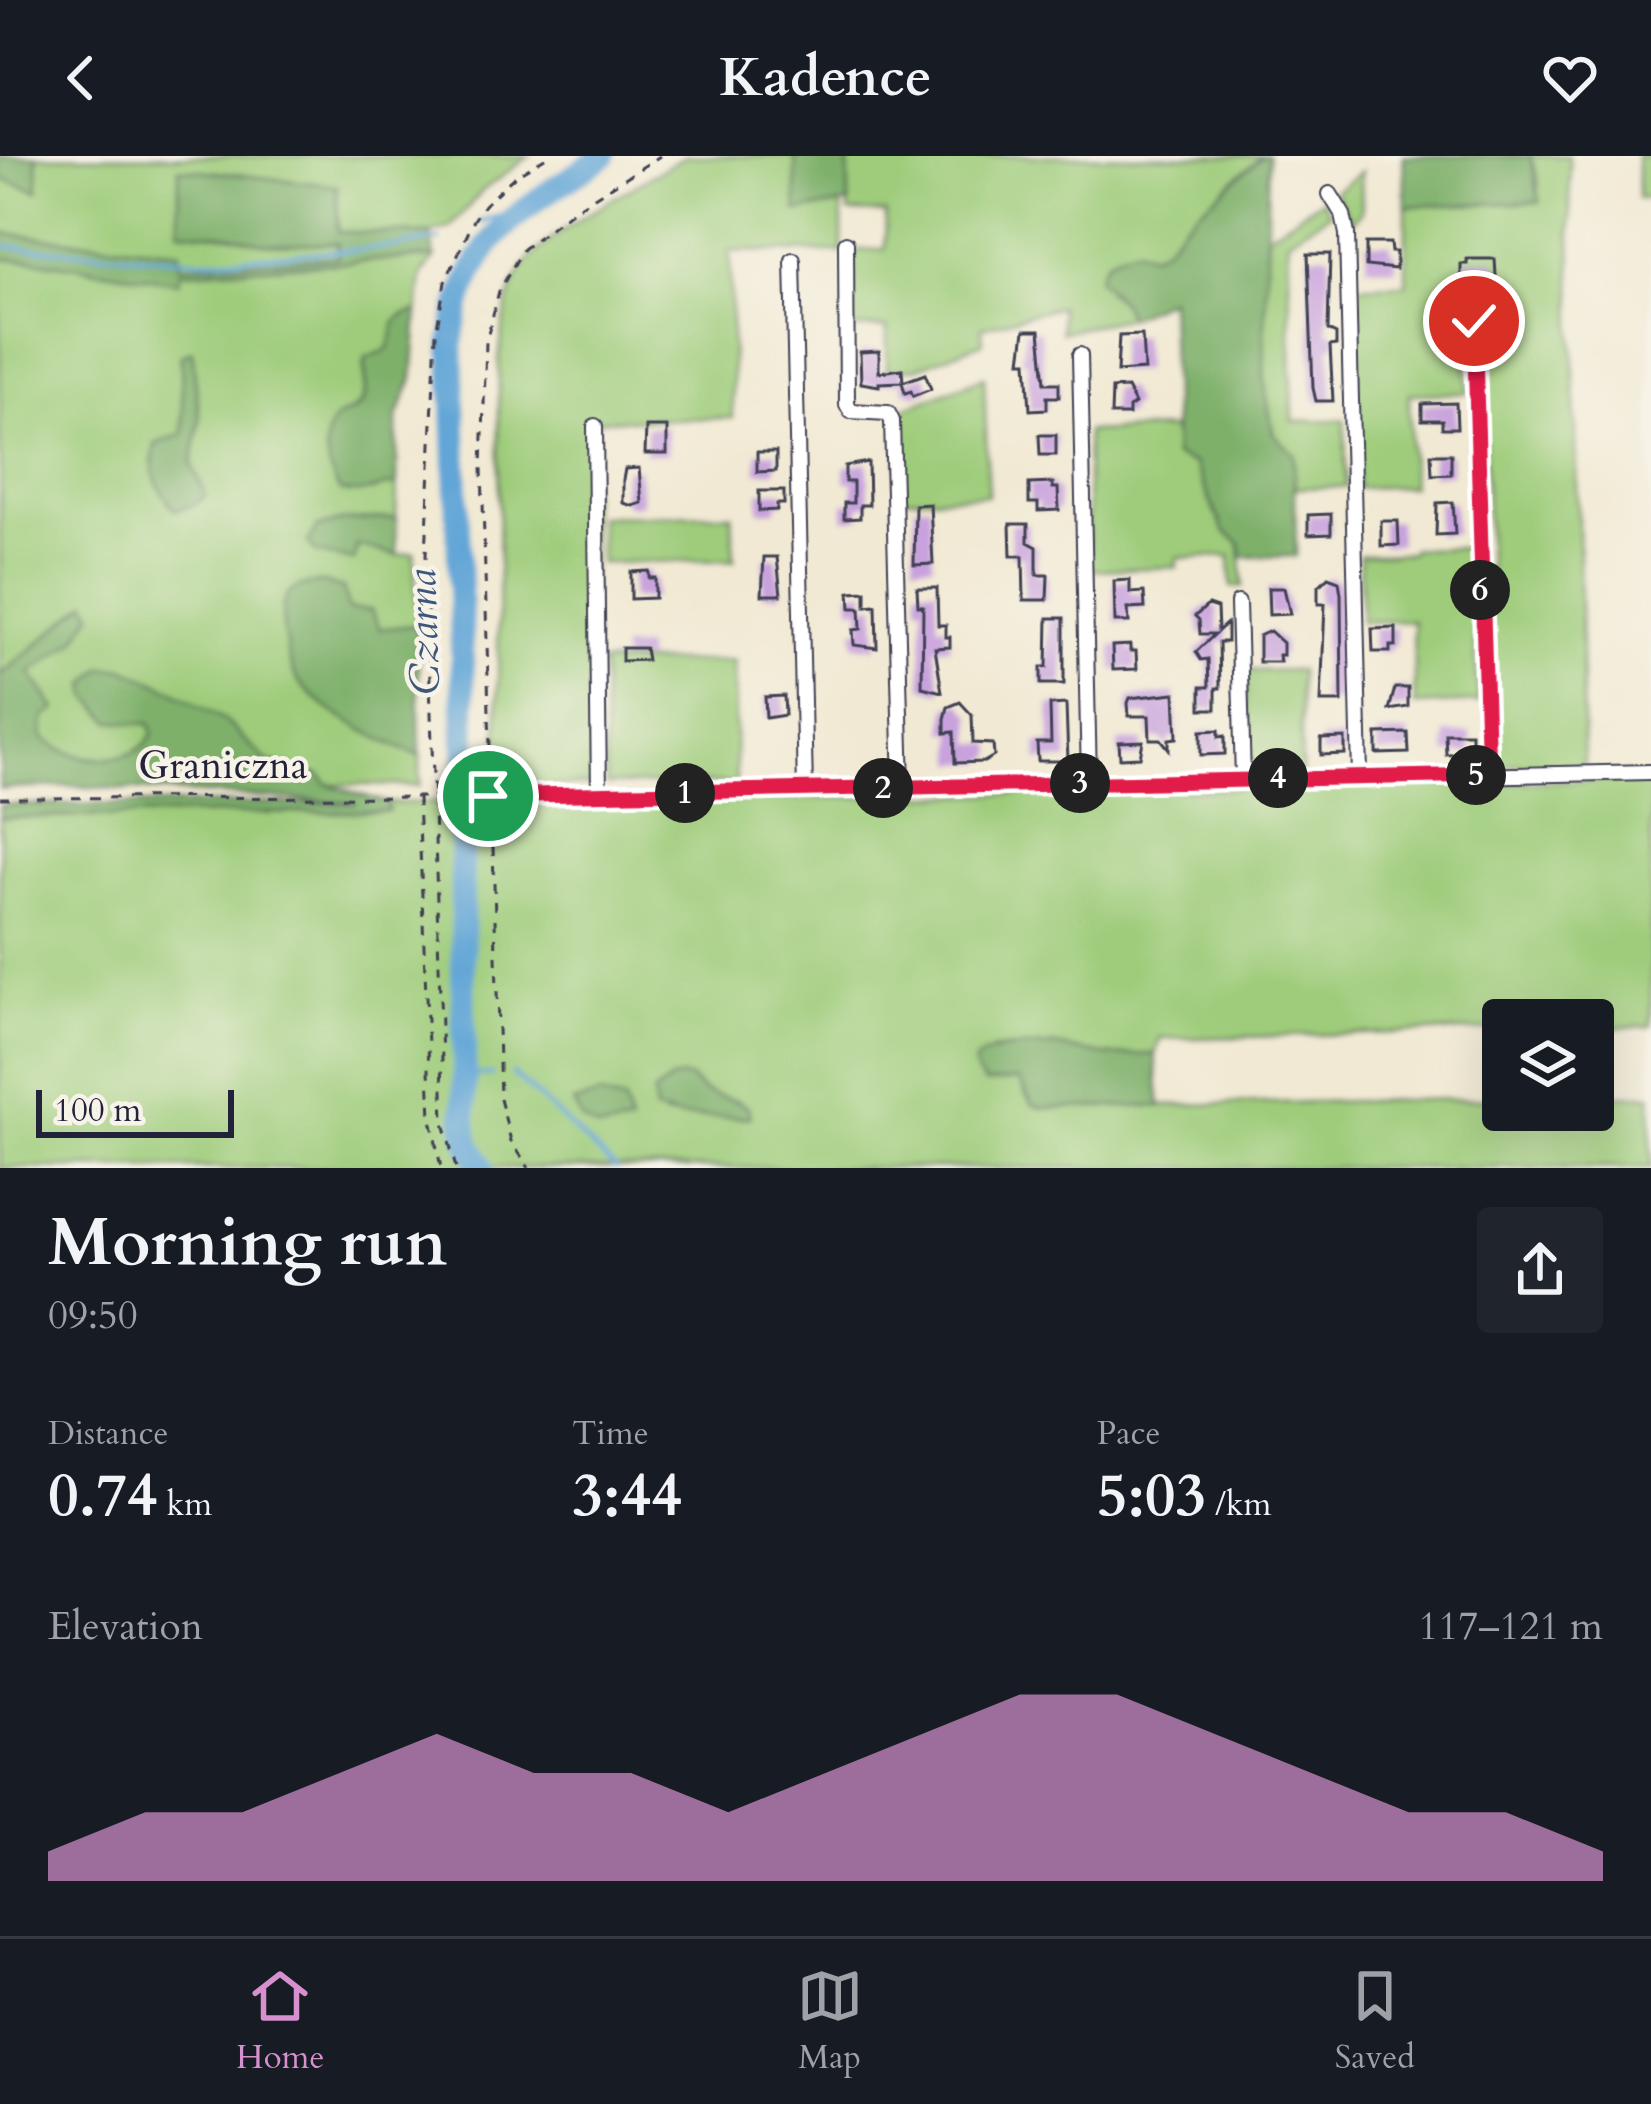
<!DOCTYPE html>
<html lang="en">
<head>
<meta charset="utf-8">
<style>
	:root { --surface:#171b24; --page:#20242c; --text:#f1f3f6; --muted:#9ea1a6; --line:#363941; --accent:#d690ce }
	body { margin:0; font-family:Cardo,serif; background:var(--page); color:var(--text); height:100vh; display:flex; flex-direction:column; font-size:45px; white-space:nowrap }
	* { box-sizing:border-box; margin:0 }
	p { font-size:39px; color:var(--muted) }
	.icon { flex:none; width:66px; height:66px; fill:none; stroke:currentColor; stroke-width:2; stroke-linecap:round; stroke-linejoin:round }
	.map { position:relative; height:1012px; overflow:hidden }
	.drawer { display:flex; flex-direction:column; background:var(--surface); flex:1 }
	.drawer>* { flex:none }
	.buttons { position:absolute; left:1482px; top:843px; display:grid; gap:24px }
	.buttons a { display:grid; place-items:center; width:132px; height:132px; border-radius:12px; background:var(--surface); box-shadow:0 12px 48px #0002; font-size:60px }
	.scale { position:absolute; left:36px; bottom:30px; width:198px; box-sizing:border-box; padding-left:12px; border:6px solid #22223b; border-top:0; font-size:33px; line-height:42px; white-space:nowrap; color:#22223b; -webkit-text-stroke:9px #f7f3e8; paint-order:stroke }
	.pin { position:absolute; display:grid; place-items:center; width:102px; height:102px; color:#fff; margin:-51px; border:6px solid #fff; border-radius:50%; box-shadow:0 3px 12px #0007 }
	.km { position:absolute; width:60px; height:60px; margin:-30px; border-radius:50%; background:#222; color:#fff; font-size:33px; line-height:60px; text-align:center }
	.round { display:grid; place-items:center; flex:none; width:126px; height:126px; border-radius:12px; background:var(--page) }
	.headline { display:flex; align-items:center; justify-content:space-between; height:204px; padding:0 48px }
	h1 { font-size:66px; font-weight:700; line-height:90px }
	.metrics { display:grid; grid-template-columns:repeat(3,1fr); gap:18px; height:204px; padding:12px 48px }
	.metrics div { display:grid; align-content:center }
	.metrics b { font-size:60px; font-weight:700 }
	.metrics small { font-size:33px; font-weight:400 }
	.metrics p { font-size:33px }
	.chart { height:336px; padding:24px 48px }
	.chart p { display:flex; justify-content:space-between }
	.chart svg { width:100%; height:216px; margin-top:12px; fill:var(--accent); opacity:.7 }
	header { display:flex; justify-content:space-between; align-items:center; height:156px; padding:0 48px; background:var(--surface); font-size:54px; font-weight:700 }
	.dock { display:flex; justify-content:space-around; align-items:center; height:168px; border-top:3px solid var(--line); background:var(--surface); font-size:33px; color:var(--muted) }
	.dock a { display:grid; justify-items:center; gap:6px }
	.dock .active { color:var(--accent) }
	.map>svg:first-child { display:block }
	.green { fill:#9ecc7a; stroke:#60775a; stroke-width:3; fill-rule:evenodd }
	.forest { fill:#7eb06a; stroke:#506952; stroke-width:3 }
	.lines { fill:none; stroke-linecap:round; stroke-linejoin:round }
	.stream { stroke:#62a6d7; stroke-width:4.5 }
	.river { stroke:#62a6d7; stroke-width:24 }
	.building { fill:#c8a1dd }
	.minor-casing { stroke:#414052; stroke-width:18 }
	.path { stroke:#414052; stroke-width:3; stroke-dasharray:9 9; stroke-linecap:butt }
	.minor { stroke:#fff; stroke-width:14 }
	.route-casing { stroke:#fff; stroke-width:24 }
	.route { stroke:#e11d48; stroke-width:15 }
	.labels { text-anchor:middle; stroke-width:9; stroke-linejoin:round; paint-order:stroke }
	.street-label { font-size:39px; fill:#22223b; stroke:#f7f3e8 }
	.water-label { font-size:42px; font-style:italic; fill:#3c5779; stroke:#f7f3e8 }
</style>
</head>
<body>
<header><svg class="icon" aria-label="back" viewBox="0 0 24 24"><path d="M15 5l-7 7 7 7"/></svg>Kadence<svg class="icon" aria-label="heart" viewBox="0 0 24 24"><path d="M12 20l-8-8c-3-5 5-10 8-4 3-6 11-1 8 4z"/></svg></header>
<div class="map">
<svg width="1651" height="1012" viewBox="0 0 1651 1012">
	<rect width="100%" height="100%" fill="#f7f3e8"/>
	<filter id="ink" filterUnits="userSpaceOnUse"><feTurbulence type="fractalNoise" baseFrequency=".00833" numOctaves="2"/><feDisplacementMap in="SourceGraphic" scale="24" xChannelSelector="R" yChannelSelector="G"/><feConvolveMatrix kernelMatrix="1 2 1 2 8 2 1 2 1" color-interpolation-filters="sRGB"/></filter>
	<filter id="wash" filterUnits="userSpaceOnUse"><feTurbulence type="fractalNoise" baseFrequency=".004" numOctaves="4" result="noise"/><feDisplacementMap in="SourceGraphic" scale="48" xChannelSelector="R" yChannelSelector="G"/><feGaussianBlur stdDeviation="2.7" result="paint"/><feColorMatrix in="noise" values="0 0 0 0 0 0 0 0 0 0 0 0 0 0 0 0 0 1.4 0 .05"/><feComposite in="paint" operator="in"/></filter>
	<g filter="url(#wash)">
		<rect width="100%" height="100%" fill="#f1e9d3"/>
		<path class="green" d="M37 0H529L482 35 450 72 431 78 338 76 337 30 179 12 180 73 232 79 268 88 337 87 338 101 179 110V95L0 77V22L37 35Z
			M685 0H795L797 55 842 49V96L730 95 733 262 589 264 595 629 498 631 499 205C503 173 505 143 522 114 546 75 644 26 685 0Z
			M848 0H1262L1186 65 1164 91 1107 135 1123 147 1128 161 1061 176 1059 150 982 171 983 186 916 212 887 215V172H850L849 95 885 93 886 57 849 56Z
			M1530 0H1569L1584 612H1553L1552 608 1494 609 1482 207H1467L1468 237 1409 238 1411 330 1358 332 1354 130 1406 128V50L1539 46 1538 23Z
			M1637 0H1651V42L1638 43Z
			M1361 16 1362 55 1353 65 1335 35Z
			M1322 43 1330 57 1288 83 1293 265 1345 264 1346 331 1294 332V298C1287 292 1279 286 1274 277 1251 237 1267 126 1268 78Z
			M435 101 422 119 418 156 402 159 387 195 364 209C365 234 369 250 342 259L373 335 385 329H397L396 362 341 365 317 372 354 404 357 390 397 399 414 397 417 469 380 473 333 554 386 586 420 600V630L327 628 320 619 268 606 224 564 148 524 111 564 150 568 153 578C134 614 69 606 43 581V562L56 553 30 517 76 484 0 520V103L33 104 179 125V116ZM181 200 200 264 192 308 156 288 183 278Z
			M984 221 988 339 900 342 897 255Z
			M1173 273 1174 300 1194 307 1215 357 1240 387 1243 430 1232 431 1230 400 1177 402V411L1089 414 1086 276Z
			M732 358 734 404 600 407 599 360Z
			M1471 392 1478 546 1415 549 1413 465 1361 466 1360 399 1411 397 1412 393Z
			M734 505 736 627 606 629 602 507Z
			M1299 514 1302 616 1249 618 1246 515Z
			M1651 623V870L1593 872V864H1503V874L1160 883 1155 898 1108 900 1054 890 992 894 986 927 1019 923 1027 941 1043 952 1503 942V954H1593V940L1651 939V1012H0V662L388 655 387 647 736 644ZM672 923 695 927C703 943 722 942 738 944L750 961 664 960 653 938Z"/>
		<path class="forest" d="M0 0H37L38 35 0 22Z
			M795 0H848L849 47 797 56Z
			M1262 0H1268L1264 223 1273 277 1294 298 1296 400 1242 401 1240 387 1224 375 1194 308 1174 300 1169 143 1128 161 1122 147 1098 123C1101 101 1117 97 1136 92L1151 98 1164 91 1186 65Z
			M1403 0H1530L1540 46 1406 50Z
			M179 12 337 30 338 76 431 78 435 101 180 116 179 126 33 104 0 103V77L179 95 180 110 338 101 337 87 268 88 232 79 179 74Z
			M418 156 413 223 397 261V329C376 329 363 342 340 335 329 317 316 281 336 263 343 257 355 257 361 249 370 238 363 216 366 202L387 194C400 174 384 160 418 156Z
			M192 195 200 264 192 308 206 339 194 349 175 354C158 333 147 315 156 288L183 278 181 199Z
			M396 362 397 399 357 390 354 405 316 397 308 386 317 372 341 365Z
			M322 427 343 432 348 453 371 454 380 473 417 469 420 600C380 584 328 560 300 527 291 516 287 496 285 482 279 446 281 429 322 427Z
			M87 446 93 457 76 485 30 517 56 553 44 562 43 581C68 607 134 614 153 578L150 568 111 565 89 541 87 528 103 512H123L169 532 224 564 268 606 320 619 327 628 387 647 389 655 0 662V649L357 647 72 630 0 633V520Z
			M1054 890 1108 900 1155 898 1161 950 1043 952 1033 949 1019 924 985 927C944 889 1036 892 1054 890Z
			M682 921 691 923C707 945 727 937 748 951L750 961H680L655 956 653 938 672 923Z
			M599 940 624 946 630 969 598 974 582 964 573 947Z"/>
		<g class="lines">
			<path class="stream" d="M482 66 522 53
				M0 90 204 104 382 92 439 84
				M513 918 615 1012
				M465 919H492"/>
			<path class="river" d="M482 1012 468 986 465 971 461 657 466 618 452 186C468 80 520 54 604 0"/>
		</g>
		<g id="blocks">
			<path class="building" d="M1366 87H1390L1391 96H1396V113L1366 110Z
				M1308 98H1330L1328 174 1336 178V189L1330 190 1333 245H1316L1313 232Z
				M1467 103H1495L1496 120 1461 122V108H1467Z
				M1025 174H1040L1045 227H1059V241H1047V253L1030 254 1027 205H1021Z
				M1142 179 1144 214 1117 216 1119 180Z
				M879 195V216L902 213 903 226 925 218 931 233 913 240 911 235 905 237 902 226 879 227V230L861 227 860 196Z
				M1127 232 1135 248 1129 252V259H1111L1112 233Z
				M1456 247 1457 272H1442V264H1422V248Z
				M646 271H667V298H645Z
				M1039 279H1056V299H1040Z
				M757 296H776V315L757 316Z
				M1431 298H1451V318L1432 319Z
				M868 306 869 349H860V362L844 363V347H853V326H845V310Z
				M639 312 642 347 633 350 623 347V324L625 313Z
				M1053 327V332H1058L1059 354 1038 355V347H1029V328Z
				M759 335H784V348H777V354L759 355Z
				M1453 346 1455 378 1436 379 1437 347Z
				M930 348 933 408 914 409 915 349Z
				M1331 358V378L1308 379V359Z
				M1381 365H1398L1399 389 1381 390Z
				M1010 368H1028V386L1037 391V419H1048L1047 444H1024L1023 400H1011Z
				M764 401H777L781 439H762Z
				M649 415V422H655V442L631 443V416Z
				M1328 421 1339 425 1341 438 1342 546H1321L1325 448H1318V431Z
				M1130 424V437L1144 436 1145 452 1128 453 1129 466H1115L1114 425Z
				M917 432H937L938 469H946V481H950V491L935 492 942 536 922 531 923 450H918Z
				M1268 432H1284L1290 458 1269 459Z
				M866 435V450L876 449 877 492 854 489 853 474 861 473 860 452H851L850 436Z
				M1208 449 1217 452 1218 475 1227 467V486H1219L1220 532H1216V553H1201V531H1209L1208 503 1201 504 1196 496 1215 478H1200L1199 464 1195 460Z
				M1048 462H1064V528H1041V511H1047Z
				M1396 472V490H1390V496H1373L1372 473Z
				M1270 475 1283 487V499H1279L1280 506H1259V480Z
				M1130 489V495H1136L1137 513 1113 514 1112 490Z
				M622 492H645L647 504 622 505Z
				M1395 532H1408V551L1389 554Z
				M1175 537 1177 582 1169 583V593L1161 583H1150L1149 560H1129L1128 547 1130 542Z
				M784 540 785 559 766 562 765 541Z
				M960 546 972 559 973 587 993 588 994 600 984 606 955 607 954 576 945 577V563L948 551Z
				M1066 548 1068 605H1038L1037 587H1051L1050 549Z
				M1219 574V581L1225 580V598L1201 599V575Z
				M1408 577 1409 597 1377 598V578Z
				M1445 577H1471V597L1446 598Z
				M1345 582V598L1321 599V583Z
				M1143 585 1140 601 1120 602 1119 586Z"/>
		</g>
	</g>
	<g filter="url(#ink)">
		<use href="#blocks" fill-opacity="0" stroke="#414052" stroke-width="3"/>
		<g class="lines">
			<defs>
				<path id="minor" d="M1330 38 1343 59 1347 78 1360 620
					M846 87 847 249 851 255 888 257 892 265 902 631
					M793 104 805 634
					M1474 165 1488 619
					M1080 199 1089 626
					M595 270 599 639
					M1238 447 1243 623
					M488 641 1651 616"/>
			</defs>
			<use href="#minor" class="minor-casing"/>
			<path class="path" d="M491 627 482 311 486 186 499 135 523 93 575 53 660 0
				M0 642 472 641
				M418 642 431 963 441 1012
				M492 655 500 943 511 985 529 1012
				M456 1012 444 967 426 399 436 177 445 126 474 64 484 49 515 20 548 0"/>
			<use href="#minor" class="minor"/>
		</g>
	</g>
	<g class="lines" filter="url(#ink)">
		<defs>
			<path id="route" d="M488 640 1488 619 1474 165"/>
		</defs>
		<use href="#route" class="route-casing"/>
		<use href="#route" class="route"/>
	</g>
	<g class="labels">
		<g class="street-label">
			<text x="223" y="622">Graniczna</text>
		</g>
		<g class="water-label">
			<text transform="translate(422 476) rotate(-92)" y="15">Czarna</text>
		</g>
	</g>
</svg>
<div class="buttons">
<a><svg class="icon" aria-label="layers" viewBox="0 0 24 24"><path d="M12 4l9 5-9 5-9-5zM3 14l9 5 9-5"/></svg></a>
</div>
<div class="scale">100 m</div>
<div class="pin" style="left:488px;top:640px;background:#1e9e55"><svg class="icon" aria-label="arrive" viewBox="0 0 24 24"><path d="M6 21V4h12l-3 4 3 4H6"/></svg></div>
<div class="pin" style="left:1474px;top:165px;background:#d93025"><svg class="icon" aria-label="check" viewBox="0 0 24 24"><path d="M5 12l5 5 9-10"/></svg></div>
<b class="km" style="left:685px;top:637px">1</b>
<b class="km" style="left:883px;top:632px">2</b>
<b class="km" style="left:1080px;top:627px">3</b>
<b class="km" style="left:1278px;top:622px">4</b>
<b class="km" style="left:1476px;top:619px">5</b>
<b class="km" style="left:1480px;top:434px">6</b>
</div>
<section class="drawer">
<div class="headline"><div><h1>Morning run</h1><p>09:50</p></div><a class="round"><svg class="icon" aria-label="share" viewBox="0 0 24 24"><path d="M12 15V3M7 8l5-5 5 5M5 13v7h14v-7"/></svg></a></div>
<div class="metrics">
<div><p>Distance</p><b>0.74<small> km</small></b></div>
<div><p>Time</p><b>3:44</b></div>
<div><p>Pace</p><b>5:03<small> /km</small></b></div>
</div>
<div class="chart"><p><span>Elevation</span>117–121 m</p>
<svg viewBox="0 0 160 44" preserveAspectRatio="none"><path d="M0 44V38L10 30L20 30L30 22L40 14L50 22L60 22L70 30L80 22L90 14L100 6L110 6L120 14L130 22L140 30L150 30L160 38V44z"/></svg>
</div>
</section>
<nav class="dock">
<a class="active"><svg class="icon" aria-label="home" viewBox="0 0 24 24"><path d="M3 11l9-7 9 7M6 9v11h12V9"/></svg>Home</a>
<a><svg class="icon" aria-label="map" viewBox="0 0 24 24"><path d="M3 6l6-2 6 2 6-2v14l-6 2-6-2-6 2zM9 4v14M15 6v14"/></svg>Map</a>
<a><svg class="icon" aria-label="saved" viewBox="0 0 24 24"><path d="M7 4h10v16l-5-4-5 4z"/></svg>Saved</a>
</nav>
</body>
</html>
